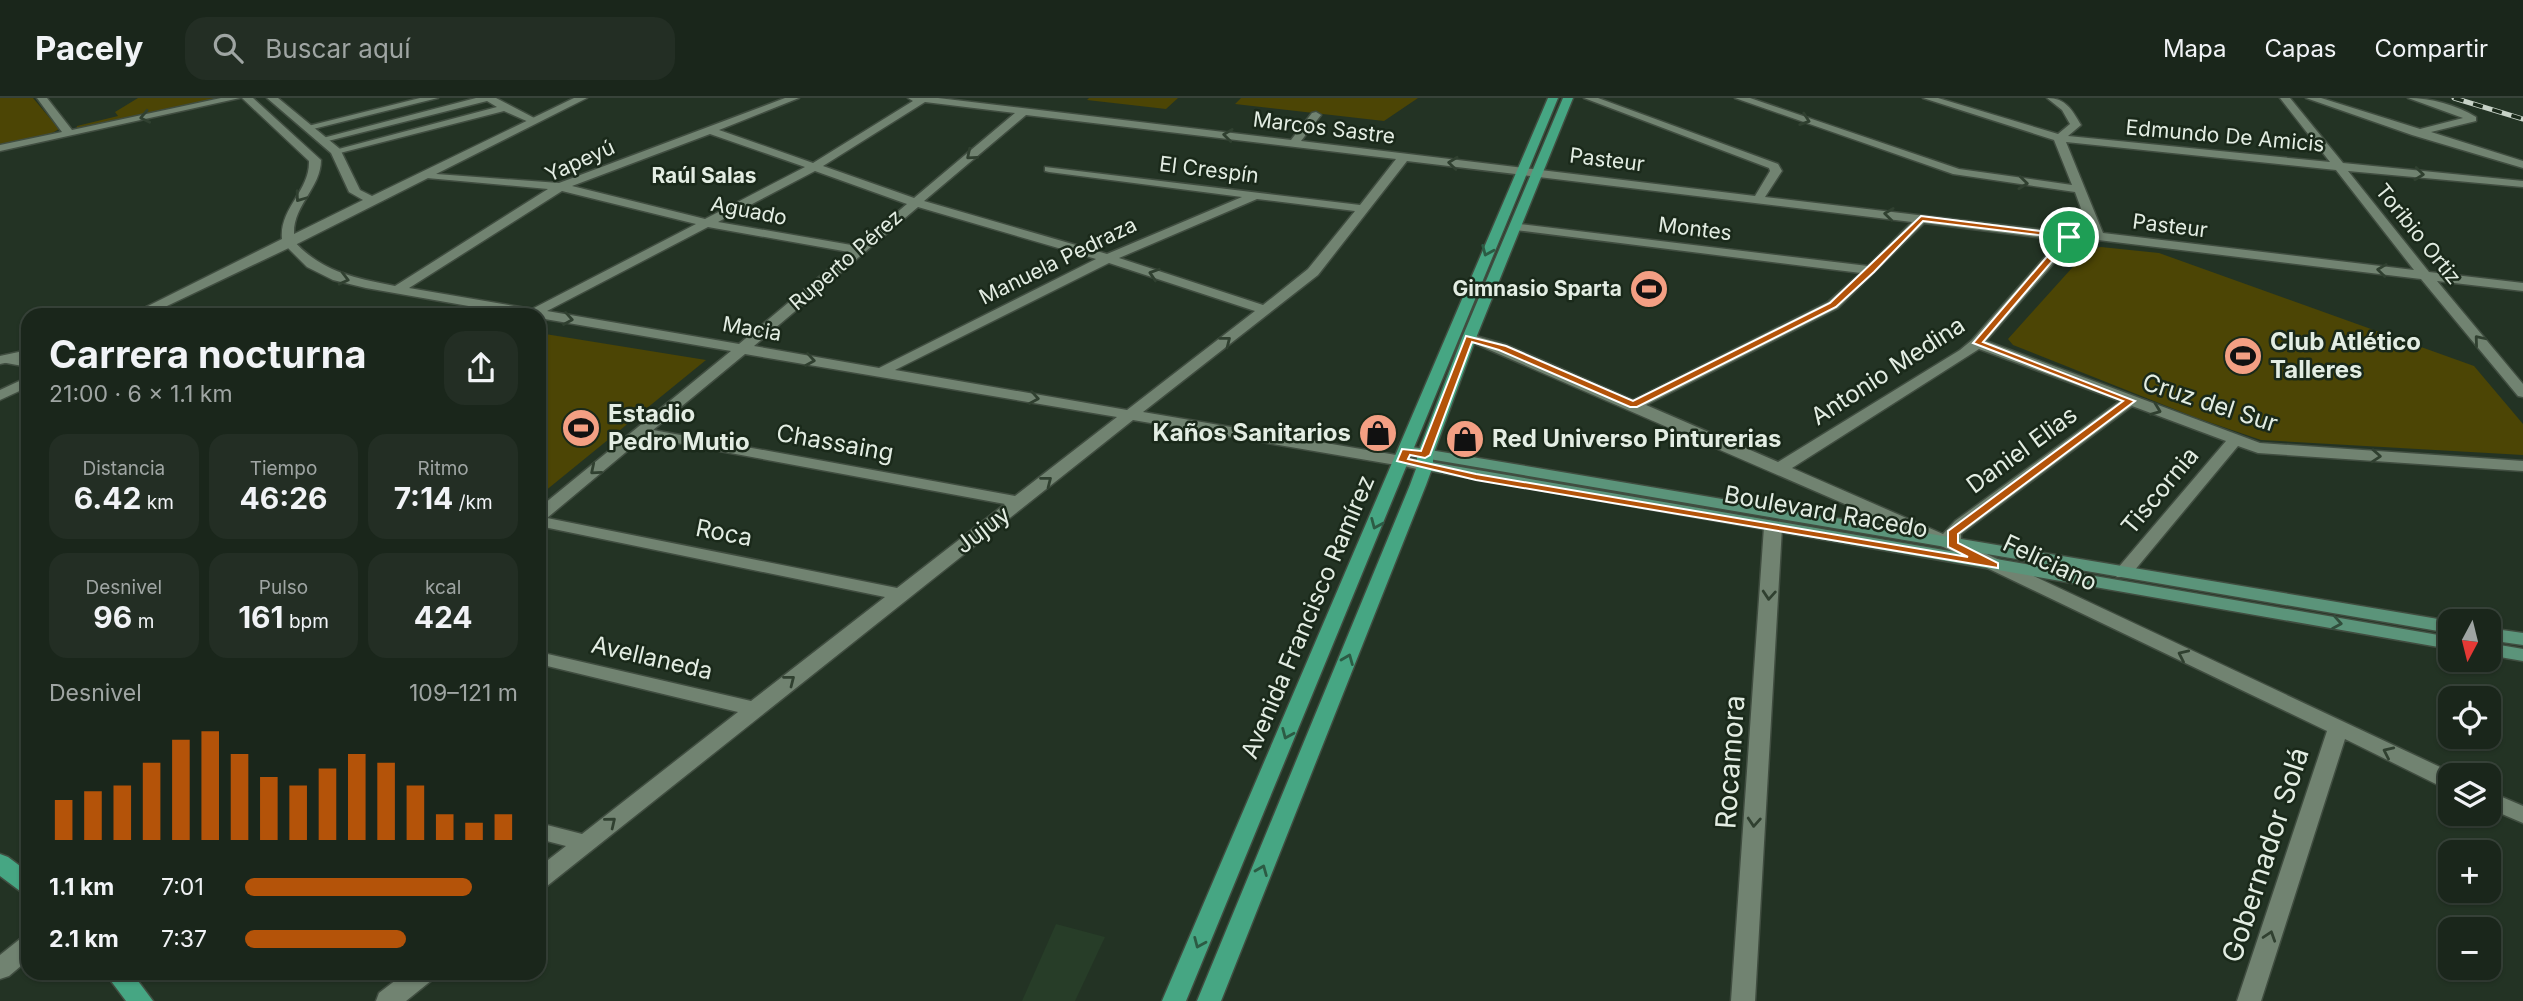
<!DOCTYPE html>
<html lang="es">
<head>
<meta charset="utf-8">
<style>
	:root { --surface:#1a261b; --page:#232e24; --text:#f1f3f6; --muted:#9fa5a3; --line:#38433a; --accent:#b45309 }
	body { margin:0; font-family:Inter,sans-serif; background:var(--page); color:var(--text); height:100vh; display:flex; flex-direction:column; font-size:26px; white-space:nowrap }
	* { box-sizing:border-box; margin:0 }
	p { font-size:23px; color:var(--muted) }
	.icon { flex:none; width:38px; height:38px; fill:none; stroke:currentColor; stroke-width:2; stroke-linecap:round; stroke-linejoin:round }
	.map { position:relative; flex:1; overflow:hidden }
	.details { position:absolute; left:21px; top:210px; width:525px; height:672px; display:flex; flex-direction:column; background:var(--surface); border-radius:21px; box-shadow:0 2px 5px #0004,0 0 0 2px var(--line) }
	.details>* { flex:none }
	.needle { width:46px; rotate:187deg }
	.buttons { position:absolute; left:2438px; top:511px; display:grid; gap:14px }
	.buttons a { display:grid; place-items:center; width:63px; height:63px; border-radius:14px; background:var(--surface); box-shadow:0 2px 5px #0004,0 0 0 2px var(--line); font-size:35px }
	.pin { position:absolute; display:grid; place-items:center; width:60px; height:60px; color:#fff; margin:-30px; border:4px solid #fff; border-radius:50%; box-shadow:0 2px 7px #0007 }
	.round { display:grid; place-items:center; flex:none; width:74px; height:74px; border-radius:21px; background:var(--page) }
	.overview { display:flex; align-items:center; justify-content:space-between; height:119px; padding:0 28px }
	h1 { font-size:38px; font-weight:700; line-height:52px }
	.metrics { display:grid; grid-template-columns:repeat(3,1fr); gap:10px; height:119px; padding:7px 28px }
	.metrics div { display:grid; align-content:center; border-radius:18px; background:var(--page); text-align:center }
	.metrics b { font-size:30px; font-weight:700 }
	.metrics small { font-size:19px; font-weight:400 }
	.metrics p { font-size:19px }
	.chart { height:196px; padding:14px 28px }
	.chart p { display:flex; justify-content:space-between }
	.chart svg { width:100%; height:126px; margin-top:7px; stroke:var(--accent); stroke-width:6 }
	ul { padding:0 28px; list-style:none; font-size:23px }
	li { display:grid; grid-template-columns:112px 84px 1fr; align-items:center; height:52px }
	li i { height:18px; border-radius:9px; background:var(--accent) }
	header { display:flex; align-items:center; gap:42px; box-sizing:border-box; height:98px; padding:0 35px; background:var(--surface); border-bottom:2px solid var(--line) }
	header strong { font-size:33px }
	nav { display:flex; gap:38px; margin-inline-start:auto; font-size:24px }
	.search { width:490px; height:63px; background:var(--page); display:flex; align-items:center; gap:18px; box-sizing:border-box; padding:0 24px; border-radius:21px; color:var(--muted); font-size:26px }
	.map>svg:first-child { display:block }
	.built { fill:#273d28 }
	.green { fill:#4c4505 }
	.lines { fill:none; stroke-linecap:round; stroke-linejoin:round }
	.minor-casing { stroke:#404d40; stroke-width:3 }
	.tertiary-casing { stroke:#404d40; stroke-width:3 }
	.secondary-casing { stroke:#404d40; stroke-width:3 }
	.primary-casing { stroke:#404d40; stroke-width:3 }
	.minor { fill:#718371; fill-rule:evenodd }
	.tertiary { fill:#718371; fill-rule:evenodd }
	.secondary { fill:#5b947a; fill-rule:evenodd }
	.primary { fill:#46a683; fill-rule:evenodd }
	.rail-casing { stroke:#c7d2c7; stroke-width:5 }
	.rail { stroke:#1a291a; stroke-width:3.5; stroke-dasharray:10; stroke-linecap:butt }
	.oneway { stroke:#304030 }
	.oneway2 { stroke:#2c5b44 }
	.oneway3 { stroke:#314e3c }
	.route { fill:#b45309; stroke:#fff; stroke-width:2; fill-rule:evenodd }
	.labels { text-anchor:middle; stroke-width:5; stroke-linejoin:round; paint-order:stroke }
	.far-street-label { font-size:21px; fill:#e3ede3; stroke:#1a291a }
	.far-neighbourhood-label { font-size:21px; font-weight:bold; fill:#e3ede3; stroke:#1a291a }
	.far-poi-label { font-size:21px; font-weight:bold; fill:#e3ede3; stroke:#1a291a; text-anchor:end }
	.poi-label { font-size:24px; font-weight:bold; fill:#e3ede3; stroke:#1a291a; text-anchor:start }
	.street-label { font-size:24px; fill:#e3ede3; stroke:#1a291a }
	.near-street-label { font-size:28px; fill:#e3ede3; stroke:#1a291a }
</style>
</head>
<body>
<header>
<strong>Pacely</strong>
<div class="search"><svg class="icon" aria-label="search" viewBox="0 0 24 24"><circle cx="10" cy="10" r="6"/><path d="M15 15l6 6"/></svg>Buscar aquí</div>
<nav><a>Mapa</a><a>Capas</a><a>Compartir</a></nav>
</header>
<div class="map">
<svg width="2523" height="903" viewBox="0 0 2523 903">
	<rect width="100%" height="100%" fill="#233324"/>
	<path class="built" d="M1056 826 1105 839 1075 903H1022Z"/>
	<path class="green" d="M0 0H33L59 31 49 37 0 47Z
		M138 0H216L218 1 76 32 77 28 118 18 115 14Z
		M1089 0H1178L1166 11 1087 2Z
		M1241 0H1418L1384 23 1235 6Z
		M2101 149 2159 155 2474 268 2523 326V357L2261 342 2194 319 2013 247 2008 241 2089 151Z
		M539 235 706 262 539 398Z"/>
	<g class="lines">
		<defs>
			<path id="minor" d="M37 0H47L72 32 221 0H240L0 53V47L62 34Z
				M420 0H438L309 32 304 29Z
				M476 0H496L540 23 531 25 504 13 336 56 331 53 497 9 487 3 324 44 319 41Z
				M785 0H799L719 32 813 65 913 3 908 0H938L1291 42 1312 15 1316 14 1321 17 1301 43 1755 98 1770 73 1769 70 1584 0H1598L1778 66 1782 73 1765 99 2069 135H2090L2075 94 1953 76 1735 0H1750L1959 71 2072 87 2054 42 1923 0H1938L2058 36 2070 26 2062 12 2047 0C2066 0 2072 12 2081 27L2068 38 2330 64 2280 0H2290L2343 65 2523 83V89L2348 73 2429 174 2523 185V193L2437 183 2523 286V299L2518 298 2421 181 2098 142 2073 143 1986 243 2260 345 2523 363V373L2258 355 2238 348 2129 479H2117L2114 475 2117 471 2226 343 2132 308 1961 436V444L2457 677H2450V691L2442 689 2345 641 2261 903H2237L2327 633 1937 446 1462 240 1469 236 1507 247 1633 302 1828 204 1861 175 1515 132 1511 131V125L1868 168 1912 124 1407 63 1318 177 1143 314 1402 358 1408 360 1410 363 1408 366 1402 368 1133 322 547 788 539 791V769L566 748 539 741V725L582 736 738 614 539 566V554L751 603 885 499 539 428V410L731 253 539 220V217H520L366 190 333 182 307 169 283 145 285 142H293C321 174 355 180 395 188L548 91 427 80 421 77 423 75 559 85ZM925 4 1015 15 914 100 823 68ZM1026 17 1396 61 1360 107 1045 69V73L1049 74 1242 99 1107 156 924 103ZM710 36 805 69 705 121 572 88ZM2066 44 2336 72 2414 172 2103 135ZM815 73 907 106 857 148 718 124ZM562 93 696 126 532 211 409 190ZM1257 101 1355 113 1308 171 1263 207 1119 160ZM918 109 1096 161 879 270 754 248ZM1924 125 2060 142 1972 242 1960 252 1778 364 1646 307 1838 210ZM708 129 849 154 739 246 547 213ZM1109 165 1255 213 1127 312 895 272ZM1979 251 2120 303 1955 423 1943 436 1792 370ZM745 256 1117 319 1015 398 653 332ZM644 339 1005 406 897 490 547 420Z
				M2306 0H2321L2420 31 2463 20 2408 0C2430 0 2457 7 2476 19V23L2431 34 2523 63V70L2412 37Z
				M6 257 28 261V269L1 264 0 259Z
				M1773 424 1782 429 1755 903H1731L1764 429Z
				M2488 693 2523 708V725L2488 710Z
				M28 838V862L9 878 0 881V857L20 841Z
				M405 875H435L432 882 406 903H376L379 895Z"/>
			<path id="tertiary" d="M242 0H253L321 62C321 90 293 107 294 136L363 102 349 94 331 55 267 0H278L340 51 360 92 372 98 574 0H587L293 148 148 217H130L282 141C279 110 310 93 309 63Z
				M28 252V260L0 266V258Z
				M28 279V289L0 302V292Z
				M1402 358 1431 365 1433 368 1425 373 1396 366 1394 363 1396 360Z"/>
			<path id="secondary" d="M1406 348 2450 523V535L1400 356 1398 353Z
				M1425 363 2450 539V551L1419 371 1417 368 1419 365Z
				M2488 530 2523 535V547L2488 542Z
				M2488 545 2523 551V563L2488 557Z"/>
			<path id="primary" d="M1548 0H1558L1186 903H1162Z
				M1563 0H1573L1476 240 1433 357V368L1426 387 1221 903H1197L1410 387 1417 368V357L1462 240Z
				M0 756 8 759 28 774V796L20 793 0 778Z
				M105 875H132L153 903H126Z"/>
		</defs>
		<use href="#minor" class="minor-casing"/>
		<use href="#tertiary" class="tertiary-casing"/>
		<use href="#secondary" class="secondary-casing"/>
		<use href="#primary" class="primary-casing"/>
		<use href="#minor" class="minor"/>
		<use href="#tertiary" class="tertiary"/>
		<use href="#secondary" class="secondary"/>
		<use href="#primary" class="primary"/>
		<defs>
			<path id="rail" d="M2454 0 2523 21"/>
		</defs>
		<use href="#rail" class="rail-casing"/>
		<use href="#rail" class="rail"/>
	</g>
	<defs><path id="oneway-chevron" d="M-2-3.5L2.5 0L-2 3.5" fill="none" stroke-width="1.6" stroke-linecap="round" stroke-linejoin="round" transform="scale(1.75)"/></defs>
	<g class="oneway">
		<use href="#oneway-chevron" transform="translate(145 19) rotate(168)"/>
		<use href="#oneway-chevron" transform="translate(1805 22) rotate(19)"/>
		<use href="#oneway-chevron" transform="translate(1228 37) rotate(-173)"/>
		<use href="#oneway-chevron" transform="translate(971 57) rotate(140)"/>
		<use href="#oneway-chevron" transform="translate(1453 65) rotate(-174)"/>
		<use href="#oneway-chevron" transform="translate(2419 76) rotate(6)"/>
		<use href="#oneway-chevron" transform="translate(2023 85) rotate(6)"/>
		<use href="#oneway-chevron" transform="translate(300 99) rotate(126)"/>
		<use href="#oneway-chevron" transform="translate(1889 116) rotate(-173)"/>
		<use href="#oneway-chevron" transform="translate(2382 172) rotate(-173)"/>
		<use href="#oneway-chevron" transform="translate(1154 176) rotate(-162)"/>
		<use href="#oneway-chevron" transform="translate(344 181) rotate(14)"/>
		<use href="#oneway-chevron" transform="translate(568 221) rotate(10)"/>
		<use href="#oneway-chevron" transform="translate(2479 242) rotate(-130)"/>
		<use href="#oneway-chevron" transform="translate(1226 243) rotate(-38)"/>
		<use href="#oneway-chevron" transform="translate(810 262) rotate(9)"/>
		<use href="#oneway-chevron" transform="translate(1034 300) rotate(10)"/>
		<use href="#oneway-chevron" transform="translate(2156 312) rotate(21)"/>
		<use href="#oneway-chevron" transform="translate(2376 358) rotate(4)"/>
		<use href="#oneway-chevron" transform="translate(595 372) rotate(140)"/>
		<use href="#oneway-chevron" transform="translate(1047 383) rotate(-38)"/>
		<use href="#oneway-chevron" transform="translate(1769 497) rotate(94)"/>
		<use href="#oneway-chevron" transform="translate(2183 557) rotate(-155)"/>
		<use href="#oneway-chevron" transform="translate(790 582) rotate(-38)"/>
		<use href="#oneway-chevron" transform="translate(2388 654) rotate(-155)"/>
		<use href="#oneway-chevron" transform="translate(611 724) rotate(-39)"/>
		<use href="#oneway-chevron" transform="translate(1754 724) rotate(94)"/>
		<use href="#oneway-chevron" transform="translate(2270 838) rotate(-72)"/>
	</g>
	<g class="oneway2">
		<use href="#oneway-chevron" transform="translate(1487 153) rotate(113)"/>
		<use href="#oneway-chevron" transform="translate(1376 426) rotate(113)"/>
		<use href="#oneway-chevron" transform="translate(1348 561) rotate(-68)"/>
		<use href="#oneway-chevron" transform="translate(1287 636) rotate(113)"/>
		<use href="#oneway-chevron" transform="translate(1262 772) rotate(-68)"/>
		<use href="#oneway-chevron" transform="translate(1199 845) rotate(113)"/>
	</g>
	<use class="oneway3" href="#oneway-chevron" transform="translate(2337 525) rotate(10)"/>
	<path class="route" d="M1921 118 2072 137V140L1983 244 2135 303 1958 436V445L1998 465V470L1476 382 1397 363 1402 351 1421 353 1466 238 1506 248 1633 303 1830 205ZM1923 123 2063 140 1973 245 2123 303 1948 433V449L1968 459 1476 376 1408 361 1410 357 1425 360 1430 357 1472 244 1499 252 1630 309H1637L1836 209 1874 174Z"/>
	<defs>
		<symbol id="stadium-disc" viewBox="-11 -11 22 22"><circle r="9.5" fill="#f39f83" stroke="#1a291a"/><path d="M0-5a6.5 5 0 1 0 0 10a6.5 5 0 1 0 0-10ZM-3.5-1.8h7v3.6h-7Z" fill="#111"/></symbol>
		<symbol id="shop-disc" viewBox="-11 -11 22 22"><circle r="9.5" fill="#f39f83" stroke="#1a291a"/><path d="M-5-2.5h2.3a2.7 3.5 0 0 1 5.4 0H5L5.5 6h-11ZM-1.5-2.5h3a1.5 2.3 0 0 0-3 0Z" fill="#111"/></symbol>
	</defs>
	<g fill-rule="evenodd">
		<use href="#stadium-disc" x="1627" y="169" width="44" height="44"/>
		<use href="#stadium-disc" x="2221" y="236" width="44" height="44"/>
		<use href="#stadium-disc" x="559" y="308" width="44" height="44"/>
		<use href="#shop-disc" x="1356" y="313" width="44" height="44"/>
		<use href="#shop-disc" x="1443" y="319" width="44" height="44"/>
	</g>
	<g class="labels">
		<g class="far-street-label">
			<text transform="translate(1324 30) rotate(7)" y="7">Marcos Sastre</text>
			<text transform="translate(2225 38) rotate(5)" y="7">Edmundo De Amicis</text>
			<text transform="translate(1607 62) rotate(7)" y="7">Pasteur</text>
			<text transform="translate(580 63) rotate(-24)" y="7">Yapeyú</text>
			<text transform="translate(1209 72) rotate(7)" y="7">El Crespín</text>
			<text transform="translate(749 113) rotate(11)" y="7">Aguado</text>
			<text transform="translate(2170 128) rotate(7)" y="7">Pasteur</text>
			<text transform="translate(1695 131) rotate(7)" y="7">Montes</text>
			<text transform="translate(2418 136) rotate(51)" y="7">Toribio Ortiz</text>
			<text transform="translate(846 162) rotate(-41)" y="7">Ruperto Pérez</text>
			<text transform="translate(1058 163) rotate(-26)" y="7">Manuela Pedraza</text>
			<text transform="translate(752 231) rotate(10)" y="7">Macia</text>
		</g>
		<g class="far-neighbourhood-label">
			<text x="704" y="85">Raúl Salas</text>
		</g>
		<g class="far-poi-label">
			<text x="1622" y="198">Gimnasio Sparta</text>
		</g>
		<g class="poi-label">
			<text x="2270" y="252">Club Atlético<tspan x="2270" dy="28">Talleres</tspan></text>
			<text x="608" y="324">Estadio<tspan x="608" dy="28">Pedro Mutio</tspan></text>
			<text x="1351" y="343" text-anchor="end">Kaños Sanitarios</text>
			<text x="1492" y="349">Red Universo Pinturerias</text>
		</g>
		<g class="street-label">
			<text transform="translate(1888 273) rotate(-33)" y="8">Antonio Medina</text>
			<text transform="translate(2210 305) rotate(18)" y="8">Cruz del Sur</text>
			<text transform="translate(835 345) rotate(10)" y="8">Chassaing</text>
			<text transform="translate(2022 352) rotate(-36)" y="8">Daniel Elias</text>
			<text transform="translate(2160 393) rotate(-50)" y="8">Tiscornia</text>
			<text transform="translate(1826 414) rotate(10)" y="8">Boulevard Racedo</text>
			<text transform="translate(983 432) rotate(-37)" y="8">Jujuy</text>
			<text transform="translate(724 435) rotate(11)" y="8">Roca</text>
			<text transform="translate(2050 465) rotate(25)" y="8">Feliciano</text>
			<text transform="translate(1308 519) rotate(-67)" y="8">Avenida Francisco Ramírez</text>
			<text transform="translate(652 560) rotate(13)" y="8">Avellaneda</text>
		</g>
		<g class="near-street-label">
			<text transform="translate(1730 664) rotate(-86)" y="10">Rocamora</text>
			<text transform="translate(2265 757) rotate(-72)" y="10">Gobernador Solá</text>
		</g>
	</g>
</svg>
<div class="buttons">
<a><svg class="needle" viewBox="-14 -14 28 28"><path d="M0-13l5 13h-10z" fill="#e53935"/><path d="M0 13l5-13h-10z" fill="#9fa5a3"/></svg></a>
<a><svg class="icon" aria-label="locate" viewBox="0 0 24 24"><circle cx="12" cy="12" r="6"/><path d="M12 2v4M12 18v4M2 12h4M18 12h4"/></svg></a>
<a><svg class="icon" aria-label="layers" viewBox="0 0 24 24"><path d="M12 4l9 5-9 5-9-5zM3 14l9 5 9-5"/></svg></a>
<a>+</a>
<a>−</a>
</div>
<div class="pin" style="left:2069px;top:139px;background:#1e9e55"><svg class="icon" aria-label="arrive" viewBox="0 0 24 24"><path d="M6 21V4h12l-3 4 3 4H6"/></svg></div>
<section class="details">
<div class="overview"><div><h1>Carrera nocturna</h1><p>21:00 · 6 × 1.1 km</p></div><a class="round"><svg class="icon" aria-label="share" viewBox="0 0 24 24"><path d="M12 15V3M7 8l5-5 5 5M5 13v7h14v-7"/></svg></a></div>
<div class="metrics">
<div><p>Distancia</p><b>6.42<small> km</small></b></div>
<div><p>Tiempo</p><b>46:26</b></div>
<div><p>Ritmo</p><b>7:14<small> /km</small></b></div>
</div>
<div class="metrics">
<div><p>Desnivel</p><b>96<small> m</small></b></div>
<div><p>Pulso</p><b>161<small> bpm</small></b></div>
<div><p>kcal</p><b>424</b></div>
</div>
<div class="chart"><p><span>Desnivel</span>109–121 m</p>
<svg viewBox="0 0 160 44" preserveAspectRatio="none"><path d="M5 44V30M15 44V27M25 44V25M35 44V17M45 44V9M55 44V6M65 44V14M75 44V22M85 44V25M95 44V19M105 44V14M115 44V17M125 44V25M135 44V35M145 44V38M155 44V35"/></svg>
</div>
<ul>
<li><b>1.1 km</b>7:01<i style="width:83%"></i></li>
<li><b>2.1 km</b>7:37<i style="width:59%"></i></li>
</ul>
</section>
</div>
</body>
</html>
